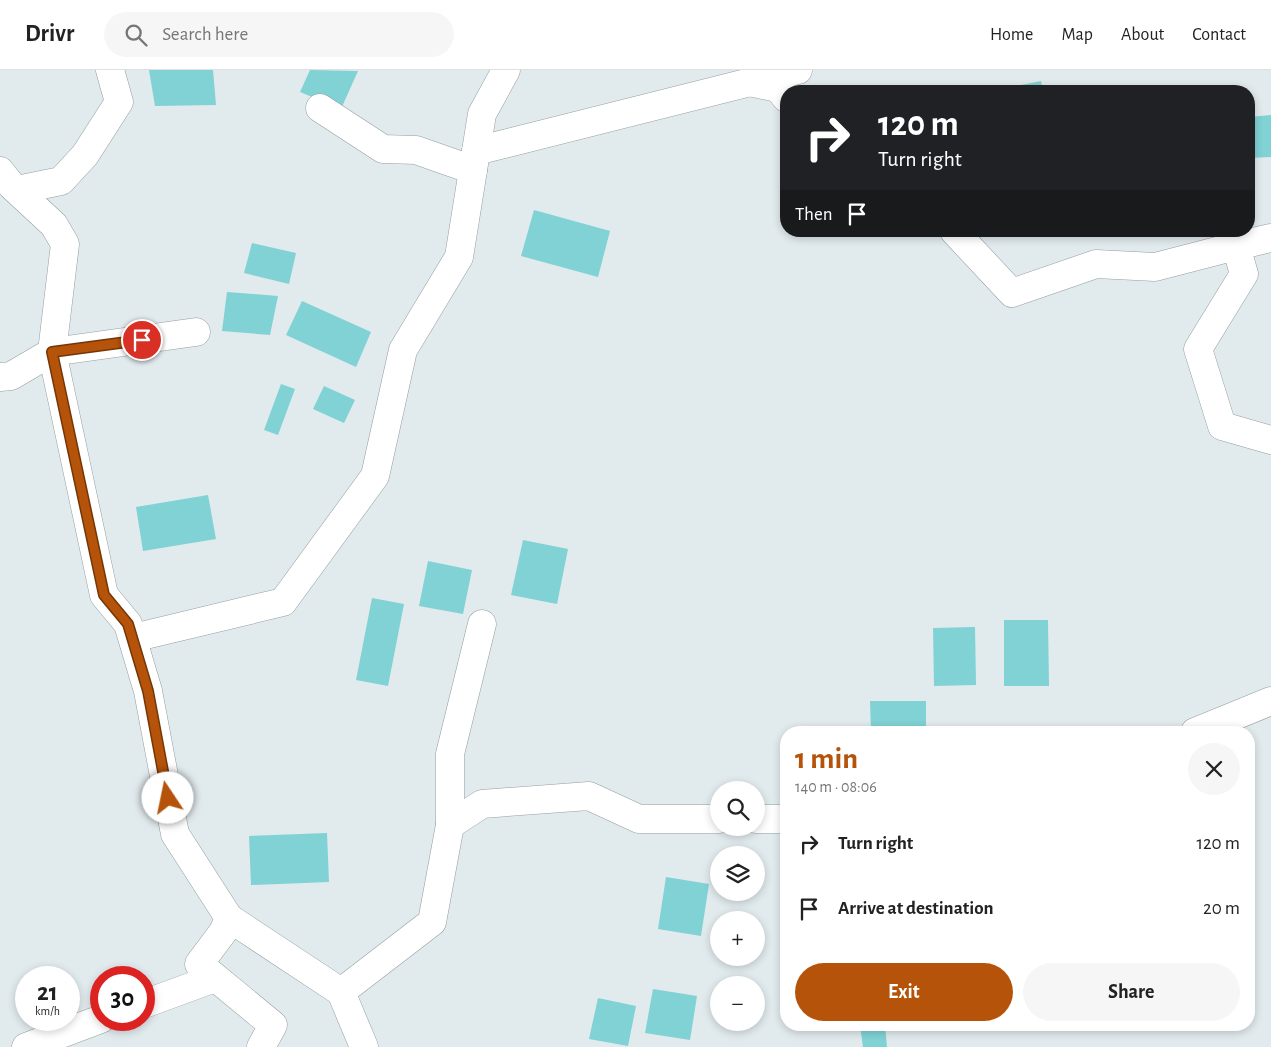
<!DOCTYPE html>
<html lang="en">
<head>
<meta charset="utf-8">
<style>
	body { margin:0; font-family:"Alegreya Sans",sans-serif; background:#f6f6f6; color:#222; height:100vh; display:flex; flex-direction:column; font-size:19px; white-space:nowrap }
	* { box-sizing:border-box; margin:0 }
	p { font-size:16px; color:#767676 }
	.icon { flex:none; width:28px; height:28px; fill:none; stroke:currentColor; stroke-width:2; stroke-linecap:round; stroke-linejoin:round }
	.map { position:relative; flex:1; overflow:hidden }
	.details { position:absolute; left:780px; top:656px; width:475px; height:305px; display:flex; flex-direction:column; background:#fff; border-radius:20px; box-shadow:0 2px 8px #0003 }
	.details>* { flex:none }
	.hud { position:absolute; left:780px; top:15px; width:475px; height:152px; border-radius:20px; box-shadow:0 2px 8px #0003; background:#202124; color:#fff; overflow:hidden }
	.buttons { position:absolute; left:710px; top:711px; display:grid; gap:10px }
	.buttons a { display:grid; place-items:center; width:55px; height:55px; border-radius:50%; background:#fff; box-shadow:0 2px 8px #0003; font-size:25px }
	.speed { position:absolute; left:15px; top:896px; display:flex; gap:10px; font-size:25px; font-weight:700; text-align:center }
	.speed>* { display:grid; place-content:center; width:65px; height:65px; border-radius:50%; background:#fff; box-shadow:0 2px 8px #0003; line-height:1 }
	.speed small { font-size:12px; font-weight:400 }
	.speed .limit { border:8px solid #d22; background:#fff; color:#111 }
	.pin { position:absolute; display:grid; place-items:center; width:42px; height:42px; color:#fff; margin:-21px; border:2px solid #fff; border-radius:50%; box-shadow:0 1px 5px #0007 }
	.me { position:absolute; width:55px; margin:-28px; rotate:349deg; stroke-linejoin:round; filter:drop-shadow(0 0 4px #0008) }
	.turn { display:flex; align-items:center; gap:18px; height:105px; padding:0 15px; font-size:22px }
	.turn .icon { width:65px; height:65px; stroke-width:2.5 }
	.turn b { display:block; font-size:35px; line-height:42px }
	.then { display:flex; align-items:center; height:48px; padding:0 15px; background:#0003; gap:10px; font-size:19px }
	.round { display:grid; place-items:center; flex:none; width:52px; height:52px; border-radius:26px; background:#f6f6f6 }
	.headline { display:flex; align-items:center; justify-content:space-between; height:85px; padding:0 15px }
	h1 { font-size:30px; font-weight:600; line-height:38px; color:#b45309 }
	.button { display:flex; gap:10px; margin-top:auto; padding:10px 15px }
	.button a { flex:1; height:58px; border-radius:30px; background:#b45309; color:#fff; font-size:20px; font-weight:600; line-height:58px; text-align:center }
	.button a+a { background:#f6f6f6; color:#222 }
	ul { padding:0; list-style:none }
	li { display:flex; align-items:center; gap:15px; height:65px; padding:0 15px }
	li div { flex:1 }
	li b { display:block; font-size:19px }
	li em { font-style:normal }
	header { display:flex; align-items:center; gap:30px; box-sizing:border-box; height:70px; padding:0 25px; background:#fff; border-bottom:1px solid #e0e0e0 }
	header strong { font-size:24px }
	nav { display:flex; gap:28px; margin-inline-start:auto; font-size:18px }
	.search { width:350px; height:45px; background:#f6f6f6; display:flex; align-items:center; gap:12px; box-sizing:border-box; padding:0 18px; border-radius:28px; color:#767676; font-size:19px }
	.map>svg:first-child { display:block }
	.building { fill:#80d2d5 }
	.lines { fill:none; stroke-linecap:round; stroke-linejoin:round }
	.minor-casing { stroke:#959ea1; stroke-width:29 }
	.minor { stroke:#fff; stroke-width:28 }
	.route-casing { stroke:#753606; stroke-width:12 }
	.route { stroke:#b45309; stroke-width:9 }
</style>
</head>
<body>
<header>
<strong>Drivr</strong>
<div class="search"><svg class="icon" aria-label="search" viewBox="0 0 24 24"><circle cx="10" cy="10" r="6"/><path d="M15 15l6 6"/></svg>Search here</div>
<nav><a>Home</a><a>Map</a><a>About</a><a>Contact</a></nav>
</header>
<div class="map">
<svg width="1271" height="977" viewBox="0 0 1271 977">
	<rect width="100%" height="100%" fill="#e1eaed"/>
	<!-- building -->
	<g class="building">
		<path d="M149,0h64l3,35 -61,1z"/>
		<path d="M310,0l48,1 -17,38 -41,-17z"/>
		<path d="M1041,11l2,10h-47v-1z"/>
		<path d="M1271,45v42l-22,1v-41z"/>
		<path d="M534,140l76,21 -12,46 -77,-21z"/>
		<path d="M252,173l44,10 -7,31 -45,-11z"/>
		<path d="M227,222l51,4 -8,39 -48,-4z"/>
		<path d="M302,231l69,31 -15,35 -70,-32z"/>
		<path d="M281,314l14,5 -17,46 -14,-5z"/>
		<path d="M324,316l31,14 -11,23 -31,-14z"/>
		<path d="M208,425l8,44 -73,12 -7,-44z"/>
		<path d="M523,470l45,9 -11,55 -46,-9z"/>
		<path d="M428,491l44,9 -9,44 -44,-8z"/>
		<path d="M372,528l32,6 -16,82 -32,-6z"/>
		<path d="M1004,550h44l1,66h-45z"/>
		<path d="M975,557l1,58 -42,1 -1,-58z"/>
		<path d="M870,631h56v31h-55z"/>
		<path d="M327,763l2,49 -78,3 -2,-49z"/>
		<path d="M666,807l43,7 -8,52 -43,-7z"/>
		<path d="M653,919l44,7 -7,44 -45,-7z"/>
		<path d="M598,928l38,8 -8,40 -39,-7z"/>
		<path d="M860,955h25l2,22h-24z"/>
	</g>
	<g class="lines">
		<defs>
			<g id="minor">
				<path d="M749,12l29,6 8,10"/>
				<path d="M320,38l63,41 33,1 57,20"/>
				<path d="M476,81l322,-81"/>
				<path d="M0,101l12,15 42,39 11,19 -13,108 52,243 24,29 20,67 27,143 54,84 -6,14 -24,32 74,61 -12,22"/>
				<path d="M17,120l44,-9 24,-26 34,-53 -9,-32"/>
				<path d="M954,161l58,62 84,-29 59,3 81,-21 8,28 -46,75 24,77 49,14"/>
				<path d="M1236,176l35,-8"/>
				<path d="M0,307l11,-1 41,-24 144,-20"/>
				<path d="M133,568l150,-36 92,-126 28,-126 56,-93 23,-143 24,-44"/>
				<path d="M1195,662l76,-31"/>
				<path d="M756,749h30"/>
				<path d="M450,755l32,-21 107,-8 50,23h80"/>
				<path d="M229,848l112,74 23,55"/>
				<path d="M341,922l91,-70 18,-97v-71l32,-130"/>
				<path d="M144,934l71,-26"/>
				<path d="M26,977l75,-28"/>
			</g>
		</defs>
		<!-- minor casing -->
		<use href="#minor" class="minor-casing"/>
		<!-- minor -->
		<use href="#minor" class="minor"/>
	</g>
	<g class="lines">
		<defs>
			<path id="route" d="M142,270l-90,12 52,243 24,29 20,67 20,107"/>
		</defs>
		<!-- route casing -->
		<use href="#route" class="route-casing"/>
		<!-- route -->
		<use href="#route" class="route"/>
	</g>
</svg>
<div class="buttons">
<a><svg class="icon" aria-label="search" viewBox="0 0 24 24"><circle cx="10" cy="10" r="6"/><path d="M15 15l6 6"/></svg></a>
<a><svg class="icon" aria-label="layers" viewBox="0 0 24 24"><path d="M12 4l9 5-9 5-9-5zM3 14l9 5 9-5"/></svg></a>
<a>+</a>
<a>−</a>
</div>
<div class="speed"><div>21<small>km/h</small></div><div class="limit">30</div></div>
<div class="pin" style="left:142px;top:270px;background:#d93025"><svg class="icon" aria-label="arrive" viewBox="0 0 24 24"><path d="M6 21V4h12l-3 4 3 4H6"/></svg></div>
<svg class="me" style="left:168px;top:728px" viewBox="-20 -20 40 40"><circle r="19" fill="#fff"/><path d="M0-13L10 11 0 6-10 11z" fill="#b45309"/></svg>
<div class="hud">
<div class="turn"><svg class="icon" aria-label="right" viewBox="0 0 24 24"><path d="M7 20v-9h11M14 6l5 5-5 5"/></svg><div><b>120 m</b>Turn right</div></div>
<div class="then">Then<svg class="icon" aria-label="arrive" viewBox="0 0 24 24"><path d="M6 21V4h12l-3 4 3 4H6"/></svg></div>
</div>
<section class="details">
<div class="headline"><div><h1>1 min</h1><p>140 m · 08:06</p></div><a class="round"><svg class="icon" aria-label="close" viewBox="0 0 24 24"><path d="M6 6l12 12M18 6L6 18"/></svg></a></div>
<ul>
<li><svg class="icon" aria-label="right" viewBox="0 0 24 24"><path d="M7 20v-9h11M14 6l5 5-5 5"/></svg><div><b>Turn right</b></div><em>120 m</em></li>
<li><svg class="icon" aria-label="arrive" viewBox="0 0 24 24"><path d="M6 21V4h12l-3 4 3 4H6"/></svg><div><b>Arrive at destination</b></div><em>20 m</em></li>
</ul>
<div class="button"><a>Exit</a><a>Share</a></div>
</section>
</div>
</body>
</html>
